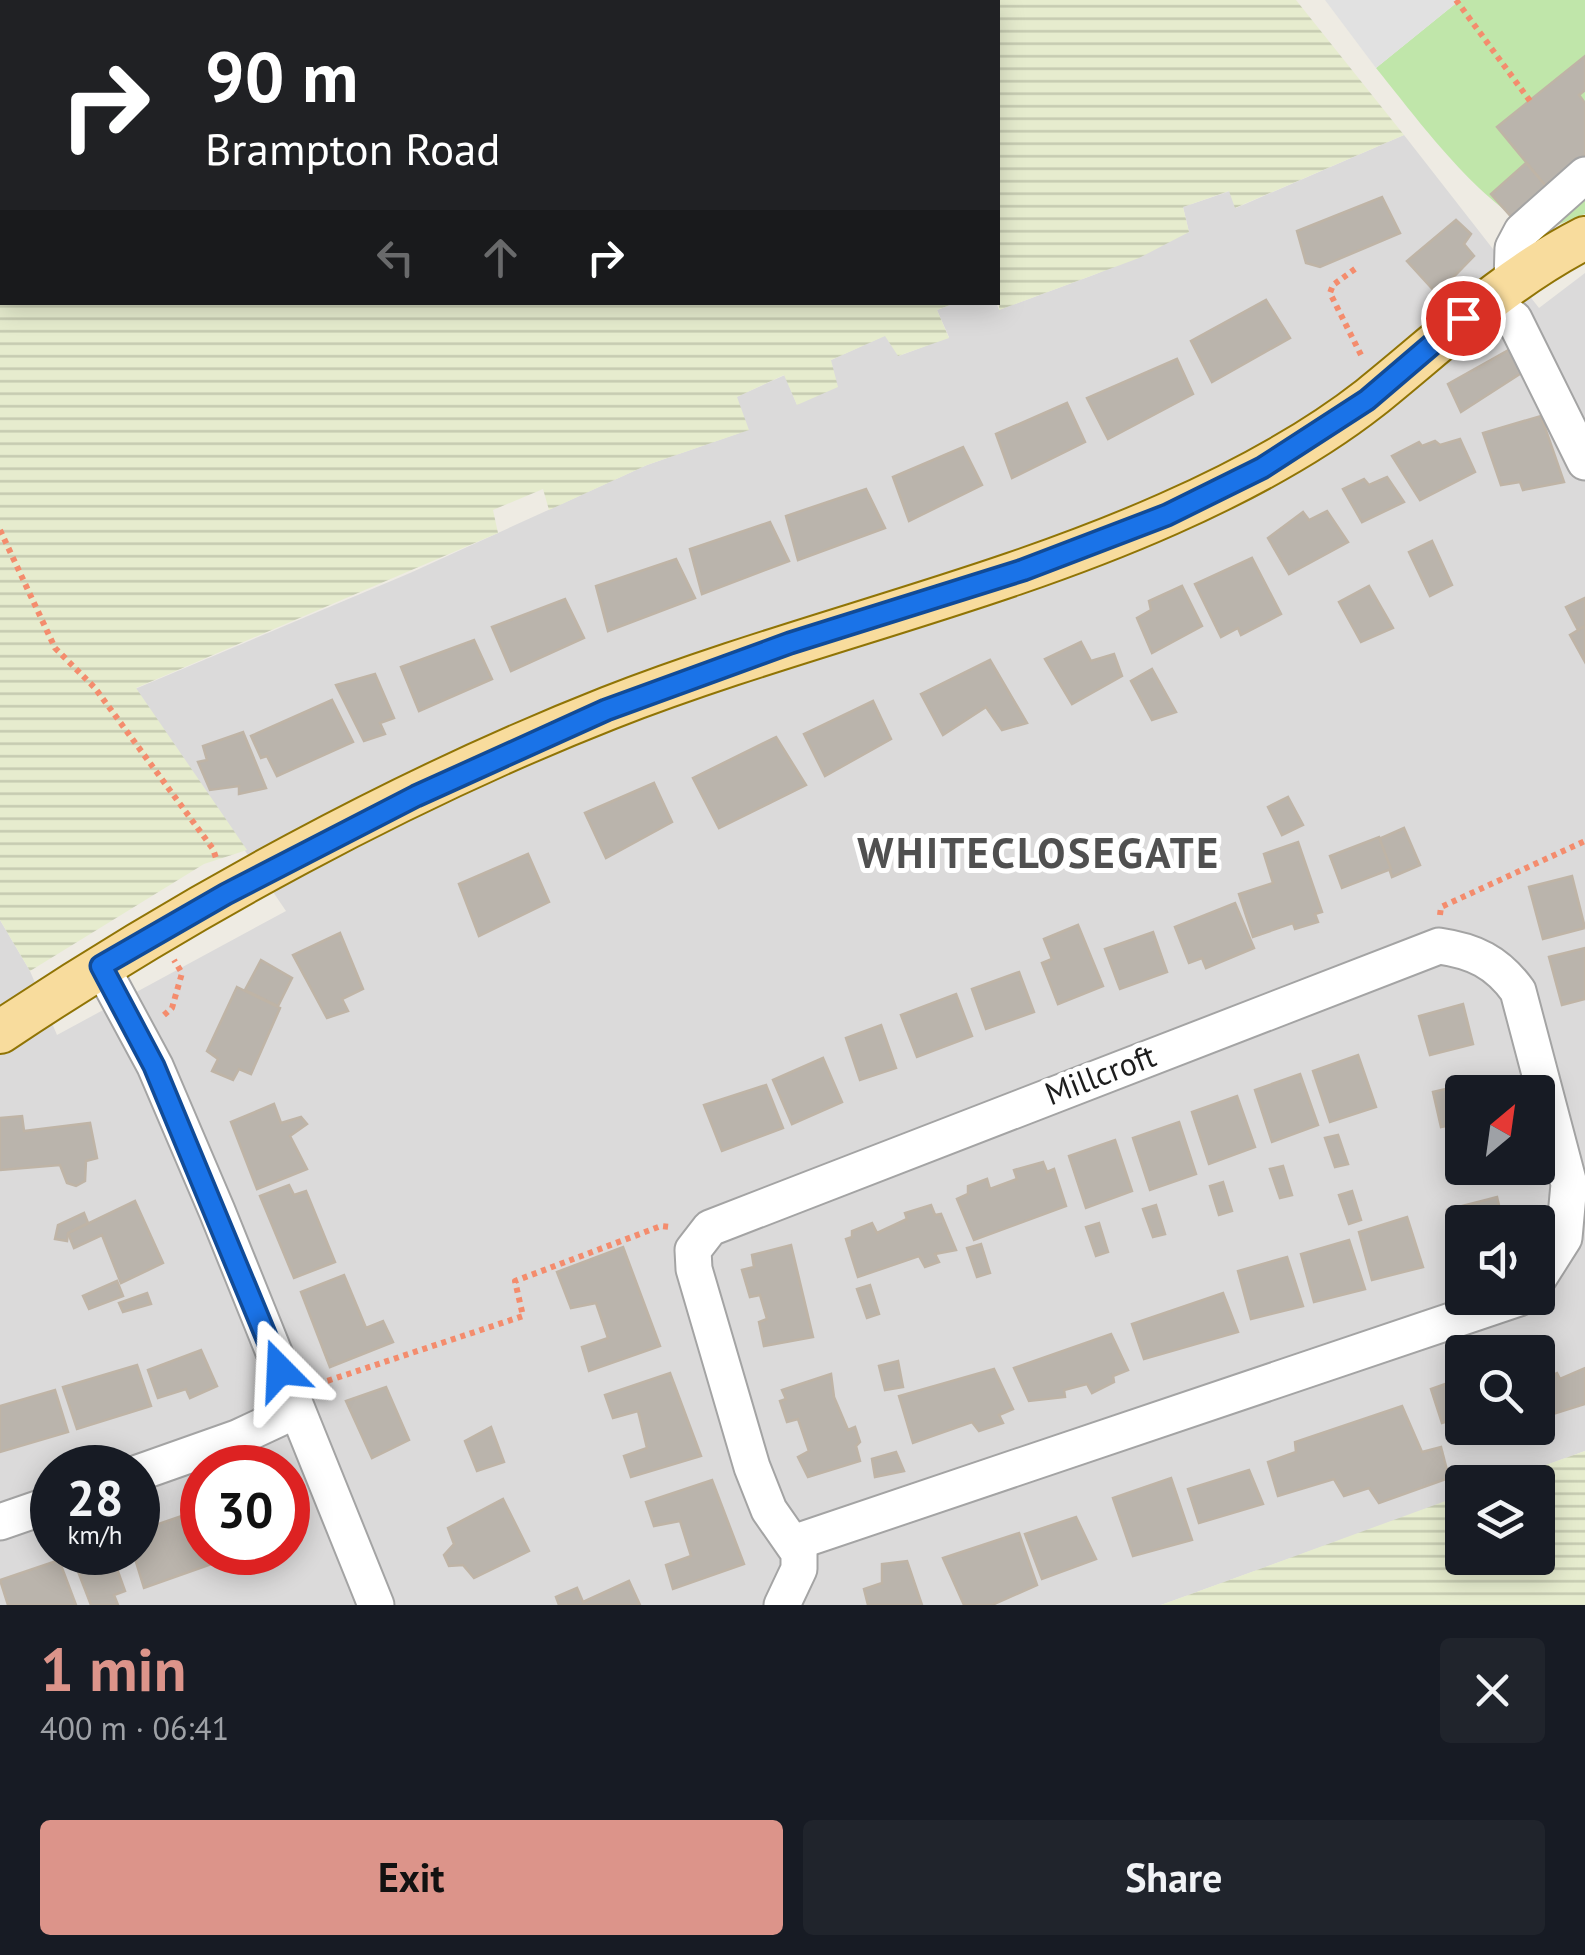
<!DOCTYPE html>
<html lang="en">
<head>
<meta charset="utf-8">
<style>
	body { margin:0; font-family:"PT Sans",sans-serif; background:#20242c; color:#f1f3f6; height:100vh; display:flex; flex-direction:column; font-size:38px; white-space:nowrap }
	* { box-sizing:border-box; margin:0 }
	p { font-size:32px; color:#9ea1a6 }
	.icon { flex:none; width:55px; height:55px; fill:none; stroke:currentColor; stroke-width:2; stroke-linecap:round; stroke-linejoin:round }
	.map { position:relative; height:1605px; overflow:hidden }
	.sheet { display:flex; flex-direction:column; background:#171b24; flex:1 }
	.sheet>* { flex:none }
	.banner { position:absolute; left:0px; top:0px; width:1000px; height:305px; box-shadow:0 5px 25px #0003; background:#202124; color:#fff; overflow:hidden }
	.needle { width:65px; rotate:29deg }
	.buttons { position:absolute; left:1445px; top:1075px; display:grid; gap:20px }
	.buttons a { display:grid; place-items:center; width:110px; height:110px; border-radius:10px; background:#171b24; box-shadow:0 5px 25px #0003; font-size:50px }
	.speed { position:absolute; left:30px; top:1445px; display:flex; gap:20px; font-size:50px; font-weight:700; text-align:center }
	.speed>* { display:grid; place-content:center; width:130px; height:130px; border-radius:50%; background:#171b24; box-shadow:0 5px 25px #0003; line-height:1 }
	.speed small { font-size:25px; font-weight:400 }
	.speed .limit { border:15px solid #d22; background:#fff; color:#111 }
	.pin { position:absolute; display:grid; place-items:center; width:85px; height:85px; color:#fff; margin:-42px; border:5px solid #fff; border-radius:50%; box-shadow:0 2px 10px #0007 }
	.me { position:absolute; width:110px; margin:-55px; rotate:339deg; stroke-linejoin:round; filter:drop-shadow(0 0 8px #0008) }
	.turn { display:flex; align-items:center; gap:35px; height:210px; padding:0 40px; font-size:45px }
	.turn .icon { width:130px; height:130px; stroke-width:2.5 }
	.turn b { display:block; font-size:70px; line-height:85px }
	.lanes { display:flex; align-items:center; height:95px; padding:0 40px; background:#0003; justify-content:center; gap:50px; direction:ltr }
	.lanes .off { opacity:.35 }
	.round { display:grid; place-items:center; flex:none; width:105px; height:105px; border-radius:10px; background:#20242c }
	.overview { display:flex; align-items:center; justify-content:space-between; height:170px; padding:0 40px }
	h1 { font-size:60px; font-weight:700; line-height:75px; color:#dc948a }
	.primary-button { display:flex; gap:20px; margin-top:auto; padding:20px 40px }
	.primary-button a { flex:1; height:115px; border-radius:10px; background:#dc948a; color:#111; font-size:40px; font-weight:700; line-height:115px; text-align:center }
	.primary-button a+a { background:#20242c; color:#f1f3f6 }
	.map>svg:first-child { display:block }
	.residential { fill:#dbdada; fill-rule:evenodd }
	.farmland { fill:url(#farmland-rules) }
	.grass { fill:#c0e6aa }
	.parking { fill:#e1e1e1 }
	.building { fill:#bab4ac; stroke:#bfb4a6; stroke-width:2.5 }
	.lines { fill:none; stroke-linecap:round; stroke-linejoin:round }
	.minor-casing { stroke:#a4a4a4; stroke-width:39 }
	.major-casing { stroke:#907405; stroke-width:46 }
	.path { stroke:#f48c6d; stroke-width:6; stroke-dasharray:5 5; stroke-linecap:butt }
	.minor { stroke:#fff; stroke-width:35 }
	.major { stroke:#f8dc9d; stroke-width:42 }
	.route-casing { stroke:#114b97; stroke-width:25 }
	.route { stroke:#1a73e8; stroke-width:18 }
	.labels { text-anchor:middle; dominant-baseline:central; stroke-width:10; stroke-linejoin:round; paint-order:stroke }
	.street-label { font-size:32px; fill:#1d1d1d; stroke:#fff }
	.district-label { font-size:42px; font-weight:bold; letter-spacing:2.5px; fill:#505050; stroke:#fff }
</style>
</head>
<body>
<div class="map">
<svg width="1585" height="1605" viewBox="0 0 1585 1605">
	<defs>
		<pattern id="farmland-rules" width="6" height="5" patternUnits="userSpaceOnUse" patternTransform="scale(2.5)"><rect width="6" height="5" fill="#e6ecce"/><path d="M0 2.5h6" fill="none" stroke="#c5cab0"/></pattern>
	</defs>
	<rect width="100%" height="100%" fill="#eeebe3"/>
	<!-- residential -->
	<path class="residential" d="M1404,135l135,173 46,-35v1178l-86,31h-37v14l-301,109h-1161v-685l30,51 27,64 229,-124 -151,-222 275,-116 237,-108 101,-35 -12,-33 49,-22 12,30 34,-45 55,-25 13,21 50,-19 -12,-27 18,-7 41,-1 3,8 97,-36 93,-42 -6,-25 47,-16 6,17zM1462,1092h76v76h-76zM1462,1222h76v76h-76zM1462,1352h76v76h-76zM52,1468h86v84h-86zM202,1468h86v84h-86z"/>
	<!-- farmland -->
	<g class="farmland">
		<path d="M0,0h1296l108,135 -169,73 -6,-17 -46,16 6,25 -50,26 -140,52 -1,-308h-996v300l953,1 -18,7 12,28 -51,18 -13,-20 -54,24 7,27 -41,18 -13,-30 -47,22 12,33 -102,35 -98,45 -6,-21 -50,21 5,23 -362,155 111,162 -43,14 -174,107 -30,-51z"/>
		<path d="M1585,1451v154h-424l301,-110v63h76v-76h-40z"/>
	</g>
	<!-- grass -->
	<path class="grass" d="M1460,0h125v214l-43,17c-59,-21 -126,-114 -166,-163z"/>
	<!-- parking -->
	<path class="parking" d="M1325,0h135l-84,68z"/>
	<!-- building -->
	<g class="building">
		<path d="M1585,56v34l-6,5 6,8v52l-35,36 -53,-64z"/>
		<path d="M1526,163l24,28 -35,30 -24,-27z"/>
		<path d="M1382,197l18,36 -80,34 -14,-4 -9,-32z"/>
		<path d="M1456,220l15,14 -7,10 10,12 -37,38 -30,-33z"/>
		<path d="M1266,300l24,38 -78,44 -21,-41z"/>
		<path d="M1514,347l12,23 -65,42 -13,-28z"/>
		<path d="M1177,359l16,35 -85,45 -21,-41z"/>
		<path d="M1067,403l18,39 -73,36 -16,-44z"/>
		<path d="M1541,416l23,66 -41,8 -3,-8 -19,3 -18,-52z"/>
		<path d="M1460,439l15,33 -55,28 -28,-44 27,-14 3,4 13,-5 5,4z"/>
		<path d="M963,447l19,38 -73,36 -16,-44z"/>
		<path d="M1387,477l17,25 -42,20 -19,-33 21,-10 5,6z"/>
		<path d="M866,489l19,39 -87,32 -12,-44z"/>
		<path d="M1327,511l21,31 -59,32 -21,-36 35,-26 6,8z"/>
		<path d="M770,522l19,39 -87,33 -12,-45z"/>
		<path d="M1432,541l20,44 -22,11 -21,-44z"/>
		<path d="M1252,558l29,56 -40,21 -3,-7 -17,9 -26,-53z"/>
		<path d="M676,559l19,39 -87,33 -12,-45z"/>
		<path d="M1182,586l20,40 -50,27 -15,-35 14,-8 -2,-9z"/>
		<path d="M1369,586l24,42 -32,14 -22,-40z"/>
		<path d="M1585,598v28l-7,4 -12,-23z"/>
		<path d="M565,599l19,39 -73,33 -19,-44z"/>
		<path d="M1585,626v36l-15,-27z"/>
		<path d="M474,640l18,39 -73,32 -18,-44z"/>
		<path d="M1081,642l10,19 23,-7 8,22 -50,28 -27,-45z"/>
		<path d="M990,660l37,63 -25,7 -16,-23 -43,28 -22,-41z"/>
		<path d="M1152,669l24,43 -24,8 -21,-39z"/>
		<path d="M375,674l19,44 -14,5 5,11 -21,7 -28,-56z"/>
		<path d="M332,700l21,42 -76,34 -10,-20 -6,2 -10,-22z"/>
		<path d="M873,701l18,38 -66,37 -21,-42z"/>
		<path d="M243,732l23,56 -27,6v-8l-29,4 -12,-28 9,-2 -4,-14z"/>
		<path d="M776,737l30,48 -87,43 -26,-50z"/>
		<path d="M654,783l18,39 -66,36 -21,-45z"/>
		<path d="M1288,797l15,28 -21,10 -14,-28z"/>
		<path d="M1404,828l16,37 -28,12 -13,-38z"/>
		<path d="M1379,837l12,32 -49,19 -12,-32z"/>
		<path d="M1298,842l24,70 -7,2 3,8 -23,7 -2,-6 -40,14 -14,-43 34,-11 -9,-29z"/>
		<path d="M528,854l21,48 -70,34 -20,-52z"/>
		<path d="M1572,876l13,52 -42,11 -14,-52z"/>
		<path d="M1235,903l19,45 -48,20 -4,-10 -13,5 -14,-36z"/>
		<path d="M1078,925l25,61 -45,18 -16,-41 10,-4 -8,-20z"/>
		<path d="M1153,932l14,40 -47,17 -15,-40z"/>
		<path d="M340,933l23,56 -21,10 6,12 -21,7 -34,-63z"/>
		<path d="M1585,948v51l-23,6 -13,-48z"/>
		<path d="M261,960l31,18 -14,28 -33,-16z"/>
		<path d="M1019,972l15,40 -48,17 -14,-40z"/>
		<path d="M237,987l43,21 -29,66 -12,-5 -6,11 -21,-9 6,-12 -11,-8z"/>
		<path d="M956,994l16,42 -55,21 -16,-42z"/>
		<path d="M1463,1004l10,40 -43,11 -11,-39z"/>
		<path d="M881,1025l15,43 -36,12 -14,-42z"/>
		<path d="M1358,1055l18,52 -46,15 -17,-51z"/>
		<path d="M823,1058l19,44 -50,22 -19,-44z"/>
		<path d="M1300,1074l18,51 -46,17 -17,-52z"/>
		<path d="M1472,1083l2,9h-12v31l-21,4 -8,-35z"/>
		<path d="M766,1085l17,43 -61,23 -18,-46z"/>
		<path d="M1237,1096l18,51 -46,17 -17,-52z"/>
		<path d="M274,1104l7,19 20,-6 6,7 -17,12 17,33 -50,20 -26,-67z"/>
		<path d="M22,1116l2,15 66,-8 7,35 -11,3 -1,20 -9,5 -9,-3 -7,-18 -60,5v-52z"/>
		<path d="M1179,1122l17,52 -46,16 -17,-52z"/>
		<path d="M1338,1135l10,29 -13,3 -10,-29z"/>
		<path d="M1462,1139v29l35,2 -37,12 -11,-39z"/>
		<path d="M1115,1140l17,51 -46,17 -17,-52z"/>
		<path d="M1043,1162l4,10 7,-3 12,37 -92,34 -17,-41 11,-5v-8l19,-7 3,10 27,-10 -3,-9z"/>
		<path d="M1283,1166l9,29 -12,3 -10,-29z"/>
		<path d="M1223,1182l9,29 -13,4 -9,-29z"/>
		<path d="M289,1185l5,10 12,-4 29,71 -41,16 -34,-82z"/>
		<path d="M1352,1191l9,29 -12,4 -10,-29z"/>
		<path d="M1497,1197l6,25h-41l-2,39 -13,-51z"/>
		<path d="M135,1201l28,62 -42,20 -19,-48 -28,13 -6,-15z"/>
		<path d="M931,1205l4,10 6,-1 15,36 -21,4 4,8 -14,5 -6,-11 -61,21 -12,-38 6,-2v-6l20,-8 5,10 30,-14 -2,-6z"/>
		<path d="M1156,1205l9,29 -12,3 -10,-28z"/>
		<path d="M84,1213l4,10 -20,10 -1,8 -12,-2 3,-14z"/>
		<path d="M1407,1217l16,50 -51,13 -13,-48z"/>
		<path d="M1099,1223l9,29 -12,4 -10,-29z"/>
		<path d="M1349,1240l16,49 -51,13 -13,-48z"/>
		<path d="M981,1244l9,29 -13,4 -10,-29z"/>
		<path d="M791,1245l22,92 -49,9 -5,-24 8,-3 -7,-24 -10,2 -8,-27 12,-3 -2,-12z"/>
		<path d="M623,1247l37,99 -71,25 -7,-24 26,-9 -12,-35 -25,5 -14,-36z"/>
		<path d="M1287,1257l16,49 -52,13 -13,-48z"/>
		<path d="M344,1275l22,53 17,-7 10,21 -63,25 -29,-75z"/>
		<path d="M117,1281l6,15 -34,13 -6,-13z"/>
		<path d="M870,1285l9,29 -12,4 -10,-29z"/>
		<path d="M147,1293l4,11 -28,8 -4,-9z"/>
		<path d="M1223,1293l15,39 -94,27 -12,-35z"/>
		<path d="M1111,1334l17,36 -15,6 1,6 -22,11 -5,-9 -23,6 1,7 -36,4 -15,-33z"/>
		<path d="M201,1350l16,36 -27,12 -4,-9 -28,9 -10,-28z"/>
		<path d="M898,1361l5,26 -18,3 -6,-24z"/>
		<path d="M137,1365l14,41 -74,23 -14,-42z"/>
		<path d="M1585,1368v36l-45,14 -2,-37 19,-8 3,6z"/>
		<path d="M994,1369l19,40 -14,6 4,8 -24,8 -7,-9 -59,21 -14,-47z"/>
		<path d="M670,1373l31,83 -70,21 -7,-21 23,-8 -9,-37 -25,7 -8,-23z"/>
		<path d="M831,1374l3,23 14,33 7,-3 5,15 -4,4 4,15 -52,16 -10,-20 11,-6 -11,-32 -11,3 -7,-21 6,-2 -4,-9z"/>
		<path d="M1462,1378v39l-20,6 -11,-34z"/>
		<path d="M386,1387l23,53 -37,18 -26,-57z"/>
		<path d="M55,1390l13,42 -68,20v-46z"/>
		<path d="M1402,1406l20,46 19,-5 8,31 -70,25 -10,-15 -25,8 -10,-17 -56,17 -10,-34 28,-10 -1,-10z"/>
		<path d="M491,1427l13,35 -27,9 -12,-30z"/>
		<path d="M896,1452l8,19 -29,6 -3,-18z"/>
		<path d="M1249,1470l14,34 -64,19 -11,-34z"/>
		<path d="M1171,1478l21,62 -59,16 -20,-58z"/>
		<path d="M712,1480l32,84 -71,25 -7,-24 25,-9 -11,-35 -26,5 -8,-24z"/>
		<path d="M503,1499l26,52 -55,27 -11,-13 -14,1 -5,-11 10,-11 -6,-16z"/>
		<path d="M202,1509v43h14l4,9 -76,27 -11,-36h5v-21z"/>
		<path d="M1076,1517l20,42 -54,20 -17,-45z"/>
		<path d="M1019,1533l18,52 -45,20h-28l-21,-47z"/>
		<path d="M81,1552h30l14,39 -11,4 4,10h-27l-19,-49z"/>
		<path d="M59,1560l17,45h-68l-8,-25z"/>
		<path d="M907,1561l15,44h-54l-4,-16 18,-6v-19z"/>
		<path d="M629,1581l11,24h-81l-3,-8 21,-9 6,14z"/>
	</g>
	<g class="lines">
		<defs>
			<g id="minor">
				<path d="M1512,282l1,-34 9,-17 63,-56"/>
				<path d="M1487,299l27,20 71,143"/>
				<path d="M101,966l54,100 62,145 159,394"/>
				<path d="M138,1473l99,-35 58,-27"/>
				<path d="M0,1522l52,-18"/>
				<path d="M796,1542l723,-244"/>
				<path d="M782,1605l17,-36v-16l-30,-43 -17,-43 -58,-198 -1,-19 17,-22 729,-282c35,5 58,16 79,45l51,193 -5,54 -26,41"/>
			</g>
			<path id="major" d="M0,1032c186,-124 401,-242 609,-324 184,-72 379,-114 559,-194 70,-31 142,-69 202,-116 71,-57 133,-118 215,-160"/>
		</defs>
		<!-- minor casing -->
		<use href="#minor" class="minor-casing"/>
		<!-- major casing -->
		<use href="#major" class="major-casing"/>
		<!-- path -->
		<g class="path">
			<path d="M1456,0l74,101"/>
			<path d="M1355,269l-22,16 -3,8 33,66"/>
			<path d="M0,530l55,118 40,40 118,161 4,12"/>
			<path d="M1440,915l1,-8 144,-66"/>
			<path d="M164,1015l8,-7 10,-35 -8,-13"/>
			<path d="M318,1384l205,-68 -8,-35 146,-55 9,1"/>
		</g>
		<!-- minor -->
		<use href="#minor" class="minor"/>
		<!-- major -->
		<use href="#major" class="major"/>
	</g>
	<g class="lines">
		<defs>
			<path id="route" d="M280,1370l-126,-304 -53,-100 125,-72 190,-98 190,-86 184,-67 233,-73 144,-55 95,-47 105,-68 96,-82"/>
		</defs>
		<!-- route casing -->
		<use href="#route" class="route-casing"/>
		<!-- route -->
		<use href="#route" class="route"/>
	</g>
	<g class="labels">
		<!-- street labels -->
		<g class="street-label">
			<text transform="translate(1100 1074) rotate(-21)">Millcroft</text>
		</g>
		<!-- district labels -->
		<g class="district-label">
			<text x="1039" y="852">WHITECLOSEGATE</text>
		</g>
	</g>
</svg>
<div class="buttons">
<a><svg class="needle" viewBox="-14 -14 28 28"><path d="M0-13l5 13h-10z" fill="#e53935"/><path d="M0 13l5-13h-10z" fill="#9ea1a6"/></svg></a>
<a><svg class="icon" aria-label="sound" viewBox="0 0 24 24"><path d="M4 9h4l5-4v14l-5-4H4zM17 9q2 3 0 6"/></svg></a>
<a><svg class="icon" aria-label="search" viewBox="0 0 24 24"><circle cx="10" cy="10" r="6"/><path d="M15 15l6 6"/></svg></a>
<a><svg class="icon" aria-label="layers" viewBox="0 0 24 24"><path d="M12 4l9 5-9 5-9-5zM3 14l9 5 9-5"/></svg></a>
</div>
<div class="speed"><div>28<small>km/h</small></div><div class="limit">30</div></div>
<div class="pin" style="left:1463px;top:318px;background:#d93025"><svg class="icon" aria-label="arrive" viewBox="0 0 24 24"><path d="M6 21V4h12l-3 4 3 4H6"/></svg></div>
<svg class="me" style="left:280px;top:1370px" viewBox="-20 -20 40 40"><path d="M0-17L14 15 0 8-14 15z" fill="#1a73e8" stroke="#fff" stroke-width="4"/></svg>
<div class="banner">
<div class="turn"><svg class="icon" aria-label="right" viewBox="0 0 24 24"><path d="M7 20v-9h11M14 6l5 5-5 5"/></svg><div><b>90 m</b>Brampton Road</div></div>
<div class="lanes"><svg class="icon off" aria-label="left" viewBox="0 0 24 24"><path d="M17 20v-9H6M10 6l-5 5 5 5"/></svg><svg class="icon off" aria-label="ahead" viewBox="0 0 24 24"><path d="M12 20V5M6 11l6-6 6 6"/></svg><svg class="icon" aria-label="right" viewBox="0 0 24 24"><path d="M7 20v-9h11M14 6l5 5-5 5"/></svg></div>
</div>
</div>
<section class="sheet">
<div class="overview"><div><h1>1 min</h1><p>400 m · 06:41</p></div><a class="round"><svg class="icon" aria-label="close" viewBox="0 0 24 24"><path d="M6 6l12 12M18 6L6 18"/></svg></a></div>
<div class="primary-button"><a>Exit</a><a>Share</a></div>
</section>
</body>
</html>
